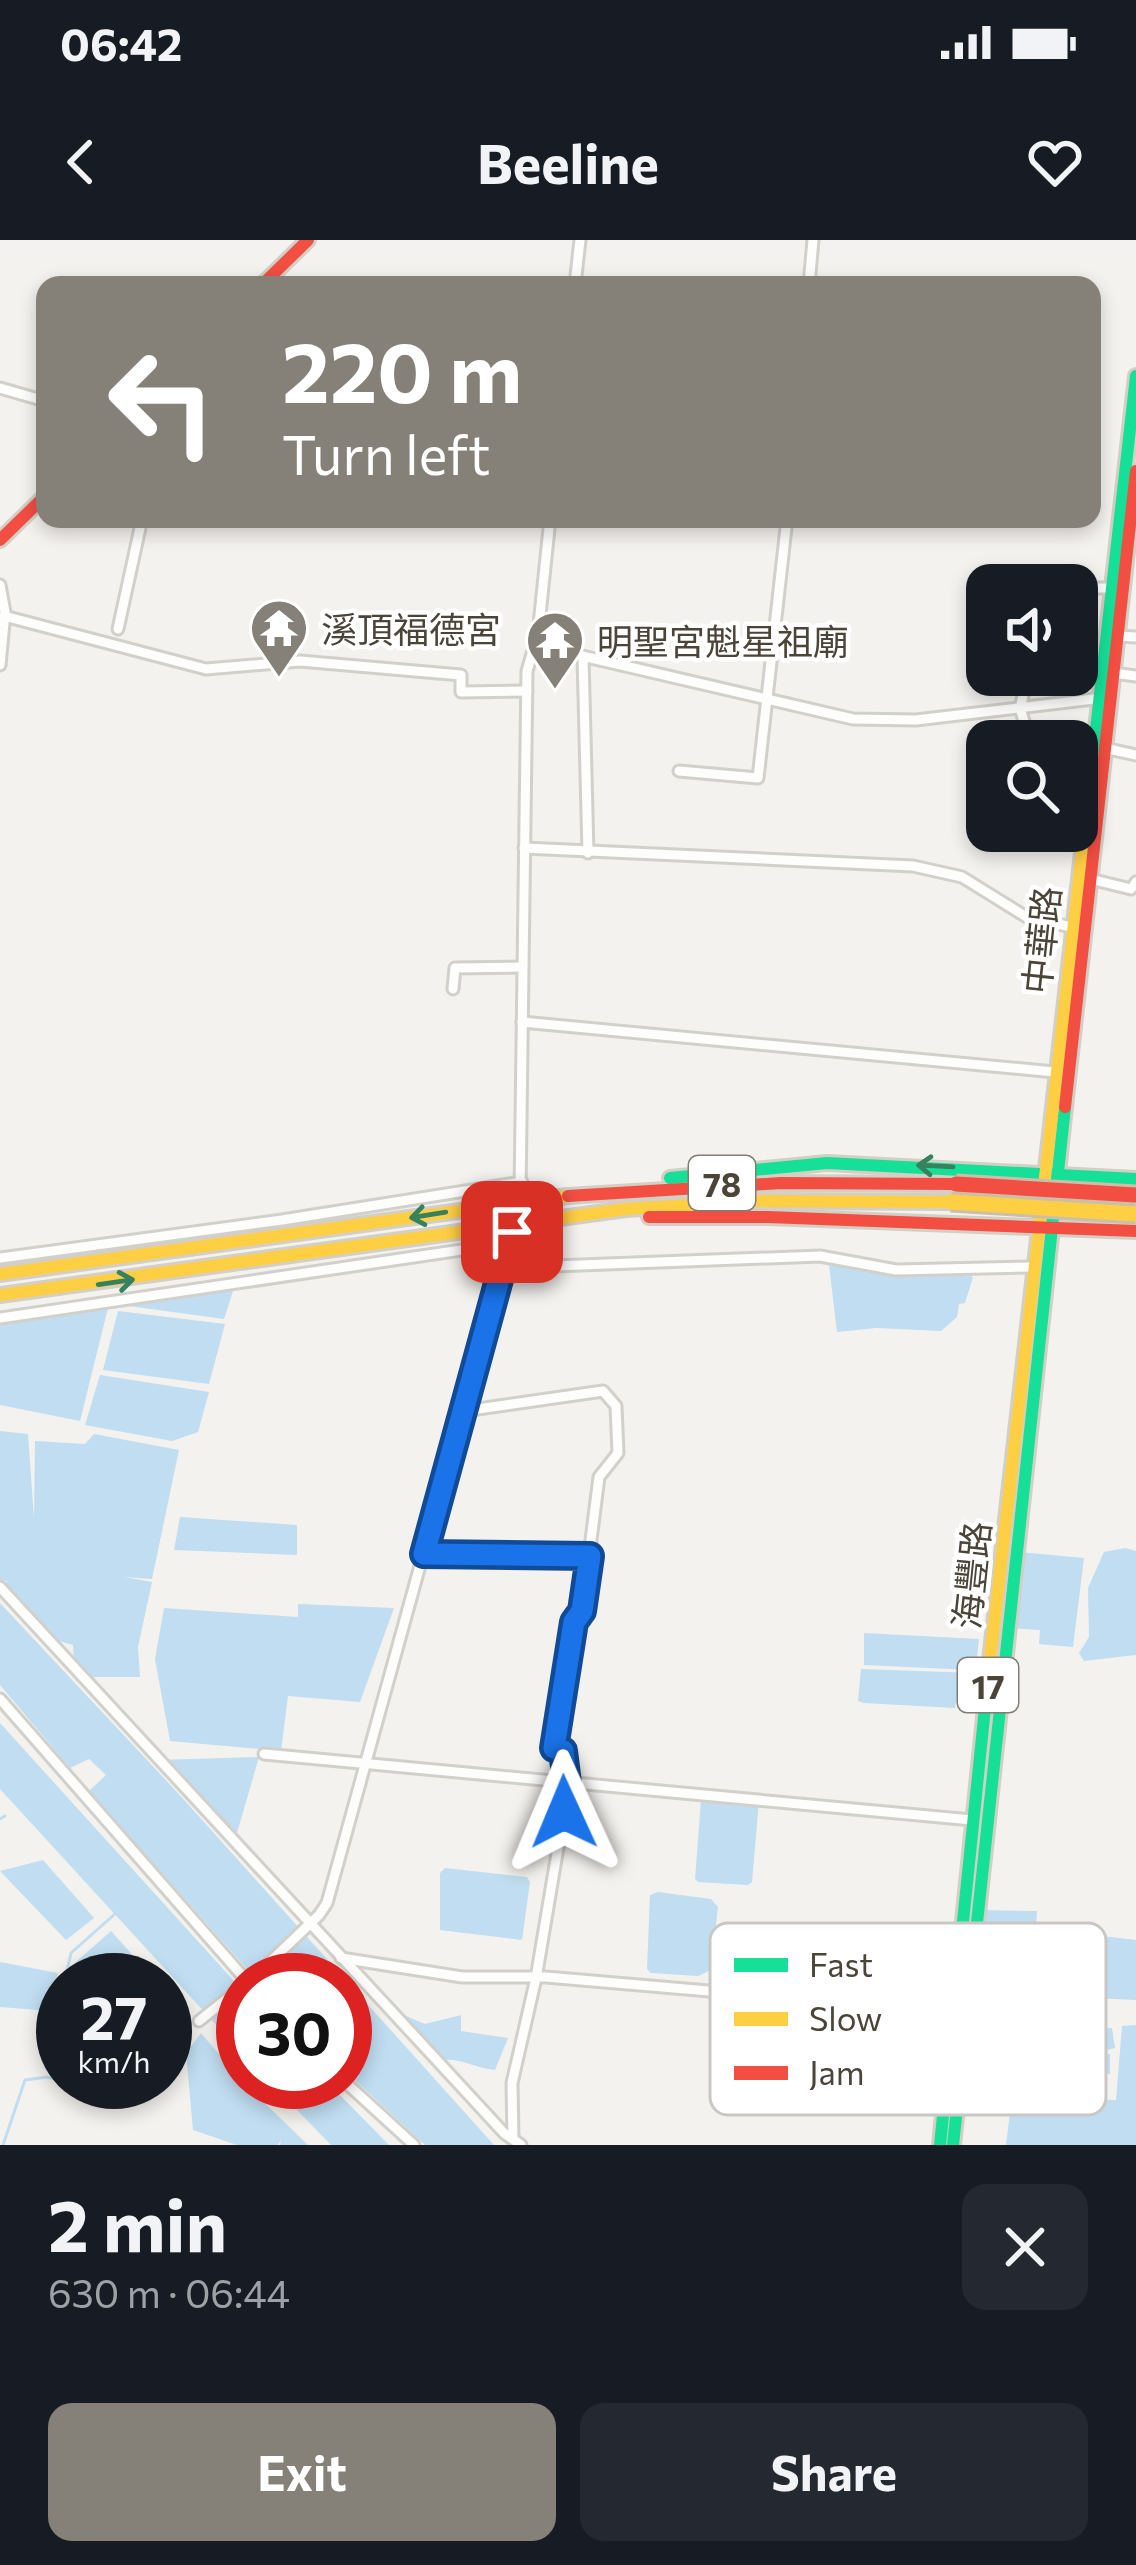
<!DOCTYPE html>
<html lang="en">
<head>
<meta charset="utf-8">
<style>
	body { margin:0; font-family:Commissioner,"Noto Sans TC",sans-serif; background:#242831; color:#f1f3f6; height:100vh; display:flex; flex-direction:column; font-size:45px; white-space:nowrap }
	* { box-sizing:border-box; margin:0 }
	p { font-size:39px; color:#9ea1a6 }
	.icon { flex:none; width:66px; height:66px; fill:none; stroke:currentColor; stroke-width:2; stroke-linecap:round; stroke-linejoin:round }
	.map { position:relative; height:1905px; overflow:hidden }
	.drawer { display:flex; flex-direction:column; background:#171b24; flex:1 }
	.drawer>* { flex:none }
	.hud { position:absolute; left:36px; top:36px; width:1065px; height:252px; border-radius:24px; box-shadow:0 6px 18px #0003; background:#868178; color:#fff; overflow:hidden }
	.fabs { position:absolute; left:966px; top:324px; display:grid; gap:24px }
	.fabs a { display:grid; place-items:center; width:132px; height:132px; border-radius:24px; background:#171b24; box-shadow:0 6px 18px #0003; font-size:60px }
	.speed { position:absolute; left:36px; top:1713px; display:flex; gap:24px; font-size:60px; font-weight:700; text-align:center }
	.speed>* { display:grid; place-content:center; width:156px; height:156px; border-radius:50%; background:#171b24; box-shadow:0 6px 18px #0003; line-height:1 }
	.speed small { font-size:30px; font-weight:400 }
	.speed .limit { border:18px solid #d22; background:#fff; color:#111 }
	.pin { position:absolute; display:grid; place-items:center; width:102px; height:102px; color:#fff; margin:-51px; border-radius:24px; box-shadow:0 6px 18px #0006 }
	.me { position:absolute; width:132px; margin:-66px; rotate:359deg; stroke-linejoin:round; filter:drop-shadow(0 0 9px #0008) }
	.turn { display:flex; align-items:center; gap:42px; height:252px; padding:0 48px; font-size:54px }
	.turn .icon { width:156px; height:156px; stroke-width:2.5 }
	.turn b { display:block; font-size:84px; line-height:102px }
	.round { display:grid; place-items:center; flex:none; width:126px; height:126px; border-radius:24px; background:#242831 }
	.head { display:flex; align-items:center; justify-content:space-between; height:204px; padding:0 48px }
	h1 { font-size:72px; font-weight:700; line-height:90px }
	.button { display:flex; gap:24px; margin-top:auto; padding:24px 48px }
	.button a { flex:1; height:138px; border-radius:24px; background:#868178; color:#fff; font-size:48px; font-weight:700; line-height:138px; text-align:center }
	.button a+a { background:#242831; color:#f1f3f6 }
	.status { display:flex; justify-content:space-between; align-items:center; height:84px; padding:0 60px; background:#171b24; direction:ltr }
	.status svg { height:33px; fill:currentColor }
	header { display:flex; justify-content:space-between; align-items:center; height:156px; padding:0 48px; background:#171b24; font-size:54px; font-weight:700 }
	.map>svg:first-child { display:block }
	.water { fill:#c0ddf1 }
	.lines { fill:none; stroke-linecap:round; stroke-linejoin:round }
	.stream { stroke:#c0ddf1; stroke-width:3 }
	.street-casing { stroke:#d2d0cb; stroke-width:15 }
	.fast-casing { stroke:#d3cfc5; stroke-width:18 }
	.slow-casing { stroke:#d3cfc5; stroke-width:18 }
	.jam-casing { stroke:#d3cfc5; stroke-width:18 }
	.street { stroke:#fdfdfc; stroke-width:9 }
	.fast { stroke:#16e098; stroke-width:12 }
	.slow { stroke:#ffcf43; stroke-width:12 }
	.jam { stroke:#f24e42; stroke-width:12 }
	.slow-bridge-casing { stroke:#ccbfa9; stroke-width:21; stroke-linecap:butt }
	.jam-bridge-casing { stroke:#ccbfa9; stroke-width:21; stroke-linecap:butt }
	.slow-bridge { stroke:#ffcf43; stroke-width:15 }
	.jam-bridge { stroke:#f24e42; stroke-width:15 }
	.oneway { stroke:#36825f }
	.route-casing { stroke:#114b97; stroke-width:30 }
	.route { stroke:#1a73e8; stroke-width:21 }
	.labels { text-anchor:middle; dominant-baseline:central; stroke-width:9; stroke-linejoin:round; paint-order:stroke }
	.shield { fill:#fff; stroke:#817c74; stroke-width:3 }
	.shield-label { font-size:33px; font-weight:bold; fill:#4b4439 }
	.poi-label { font-size:36px; fill:#4b4439; stroke:#fff; text-anchor:start }
	.street-label { font-size:36px; fill:#4b4439; stroke:#fff }
	.key { fill:#fff; stroke:#c9c7c4; stroke-width:3 }
	.key-label { font-size:33px; fill:#4b4439 }
</style>
</head>
<body>
<div class="status"><b>06:42</b><svg viewBox="0 0 49 12"><path d="M0 12V9h3v3zM5 12V6h3v6zM10 12V3h3v9zM15 12V0h3v12zM26 1h20v11H26zM47 4h2v5h-2z"/></svg></div>
<header><svg class="icon" aria-label="back" viewBox="0 0 24 24"><path d="M15 5l-7 7 7 7"/></svg>Beeline<svg class="icon" aria-label="heart" viewBox="0 0 24 24"><path d="M12 20l-8-8c-3-5 5-10 8-4 3-6 11-1 8 4z"/></svg></header>
<div class="map">
<svg width="1136" height="1905" viewBox="0 0 1136 1905">
	<rect width="100%" height="100%" fill="#f4f2ee"/>
	<!-- water -->
	<g class="water">
		<path d="M829,1025l47,8 83,-2 14,6 -8,26 -6,1 -2,13 -16,14 -65,-3 -39,4z"/>
		<path d="M234,1048l-10,31 -110,-15z"/>
		<path d="M109,1064l-29,117 -80,-16v-85z"/>
		<path d="M118,1071l107,13 -16,60 -106,-14z"/>
		<path d="M100,1135l109,17 -11,40 -26,9 -87,-16z"/>
		<path d="M0,1191l28,3 6,85 1,-78 50,3 9,-10 85,16 -27,129 -28,-2 28,5 -14,65 2,30h-57l-9,-10 -1,-22 -14,-4 -59,-55v-3l8,-1 -8,-2z"/>
		<path d="M180,1277l117,8v30l-123,-5z"/>
		<path d="M1125,1308l11,3v104l-52,6 -5,-8 10,-16 -1,-49 16,-36z"/>
		<path d="M1019,1312l65,6 -11,89 -34,-3 1,-14 -33,-2z"/>
		<path d="M0,1363l177,189 317,353h-69l-80,-74v-91h-88l-168,-189 17,-16 -17,-16 -19,9 -70,-83z"/>
		<path d="M298,1364l96,4 -34,94 -72,-6 -7,55 -111,-10 -15,-82 9,-51 134,9z"/>
		<path d="M864,1393l115,6 -3,28 -4,3 -108,-5z"/>
		<path d="M861,1429l114,4 -3,26 -16,3 -1,6 -91,-5 -6,-2z"/>
		<path d="M0,1483l243,268v63l-243,-265z"/>
		<path d="M259,1517l-24,83 -76,-80z"/>
		<path d="M712,1555l47,6 -7,81 -4,3 -50,-3 -3,-3 6,-78z"/>
		<path d="M43,1620l51,58 -28,22 -66,-69z"/>
		<path d="M445,1628l82,9 3,5 -8,58 -82,-10v-57z"/>
		<path d="M658,1652l53,7 7,8 -7,63 -13,6 -47,-3 -4,-4 3,-74z"/>
		<path d="M980,1670l57,1 -1,17 100,12v60l-110,-5 2,-23 -27,1 12,3 4,6 -5,35 -6,8 -41,-4 6,-46 29,-1v-9l-26,-1z"/>
		<path d="M111,1691l44,49h-85l-1,-12z"/>
		<path d="M0,1722l58,11 -8,38 -50,-4z"/>
		<path d="M1028,1758l45,4v17l-8,6 7,8 11,-6 29,1 3,20 -18,5 13,1v20l-98,-8 -4,-9 7,-2 -2,-8z"/>
		<path d="M387,1768l38,16 36,-9v16l47,7 -13,32c-22,-2 -36,-14 -59,-9z"/>
		<path d="M1136,1785v120h-130l6,-48 104,3 6,-74z"/>
		<path d="M201,1793l42,49 65,63h-28l1,-5 -3,5h-41l-44,-15 -7,-77z"/>
		<path d="M270,1842h57l62,63h-58z"/>
	</g>
	<g class="lines">
		<!-- stream -->
		<g class="stream">
			<path d="M0,1579l5,-3"/>
			<path d="M65,1740l6,-27 45,-40"/>
			<path d="M68,1842h12"/>
			<path d="M3,1905l22,-65 22,-3 16,4"/>
		</g>
		<defs>
			<g id="street">
				<path d="M575,45l5,-45"/>
				<path d="M809,45l4,-45"/>
				<path d="M0,148l45,13"/>
				<path d="M0,345l5,27 -5,53"/>
				<path d="M1077,348h33"/>
				<path d="M4,376l202,53 94,-8 161,14v17l66,-1"/>
				<path d="M118,389l24,-110"/>
				<path d="M1117,396l19,1"/>
				<path d="M535,405l318,74 63,1 186,-22"/>
				<path d="M583,417l5,196"/>
				<path d="M1113,433l23,3"/>
				<path d="M1028,435l-8,33 10,33"/>
				<path d="M1104,508l32,7"/>
				<path d="M679,531l79,7 29,-259"/>
				<path d="M524,608l389,18 49,11 66,41 44,9"/>
				<path d="M1090,639l41,10 5,-7"/>
				<path d="M453,749l2,-21 67,-1"/>
				<path d="M522,782l533,50"/>
				<path d="M520,954l7,-523 11,-37 12,-115"/>
				<path d="M0,1018l282,-38 240,-38"/>
				<path d="M502,1028l318,-12 76,14 137,-3"/>
				<path d="M0,1078l509,-75"/>
				<path d="M464,1171l139,-20 13,15 2,47 -19,24 -17,134 -8,10 -20,127 9,3 4,32 -3,29 -28,166 -24,105 1,56"/>
				<path d="M424,1314l165,2"/>
				<path d="M0,1347l504,546 17,12"/>
				<path d="M0,1459l246,281"/>
				<path d="M264,1514l708,66"/>
				<path d="M341,1718l121,19h84l407,35"/>
				<path d="M251,1740l68,-65 8,-12 185,-671"/>
				<path d="M199,1781l44,-35"/>
				<path d="M345,1842l69,63"/>
			</g>
			<g id="fast">
				<path d="M1093,516l43,-380"/>
				<path d="M670,938l157,-15 309,16"/>
				<path d="M940,1905l49,-476"/>
				<path d="M953,1905l112,-1038"/>
			</g>
			<g id="slow">
				<path d="M0,1034l568,-78"/>
				<path d="M0,1055l626,-86 126,-8 199,1"/>
				<path d="M989,1429l104,-913"/>
			</g>
			<g id="jam">
				<path d="M262,45l46,-45"/>
				<path d="M0,300l45,-44"/>
				<path d="M1065,867l71,-636"/>
				<path d="M568,956l213,-13 175,1"/>
				<path d="M649,977h119l368,14"/>
			</g>
		</defs>
		<!-- street casing -->
		<use href="#street" class="street-casing"/>
		<!-- fast casing -->
		<use href="#fast" class="fast-casing"/>
		<!-- slow casing -->
		<use href="#slow" class="slow-casing"/>
		<!-- jam casing -->
		<use href="#jam" class="jam-casing"/>
		<!-- street -->
		<use href="#street" class="street"/>
		<!-- fast -->
		<use href="#fast" class="fast"/>
		<!-- slow -->
		<use href="#slow" class="slow"/>
		<!-- jam -->
		<use href="#jam" class="jam"/>
		<defs>
			<path id="slow-bridge" d="M951,962l185,12"/>
			<path id="jam-bridge" d="M956,944l180,11"/>
		</defs>
		<!-- slow-bridge casing -->
		<use href="#slow-bridge" class="slow-bridge-casing"/>
		<!-- jam-bridge casing -->
		<use href="#jam-bridge" class="jam-bridge-casing"/>
		<!-- slow-bridge -->
		<use href="#slow-bridge" class="slow-bridge"/>
		<!-- jam-bridge -->
		<use href="#jam-bridge" class="jam-bridge"/>
	</g>
	<!-- one-way arrows -->
	<defs><path id="oneway-shaft" d="M-6 0H5M1.5-3L5.5 0L1.5 3" fill="none" stroke-width="1.6" stroke-linecap="round" stroke-linejoin="round" transform="scale(3)"/></defs>
	<g class="oneway">
		<use href="#oneway-shaft" transform="translate(935 926) rotate(-177)"/>
		<use href="#oneway-shaft" transform="translate(428 975) rotate(171)"/>
		<use href="#oneway-shaft" transform="translate(116 1042) rotate(-8)"/>
	</g>
	<g class="lines">
		<defs>
			<path id="route" d="M512,992l-88,322 166,2 -8,55 -8,11 -20,126 9,3 4,32 -3,29"/>
		</defs>
		<!-- route casing -->
		<use href="#route" class="route-casing"/>
		<!-- route -->
		<use href="#route" class="route"/>
	</g>
	<!-- icons -->
	<defs>
		<symbol id="temple-pin" viewBox="-11 -11 22 30"><path d="M0 17L-7.5 6A9.5 9.5 0 1 1 7.5 6Z" fill="#868178" stroke="#fff"/><path d="M0-6L5-2H3V0L6.5 2.5H4V6H1.5V3h-3V6H-4V2.5H-6.5L-3 0V-2H-5Z" fill="#fff"/></symbol>
	</defs>
	<g fill-rule="evenodd">
		<use href="#temple-pin" x="246" y="355" width="66" height="90"/>
		<use href="#temple-pin" x="522" y="367" width="66" height="90"/>
	</g>
	<g class="labels">
		<!-- shield labels -->
		<g class="shield">
			<rect x="689" y="916" width="66" height="54" rx="9"/>
			<rect x="958" y="1418" width="60" height="54" rx="9"/>
		</g>
		<g class="shield-label">
			<text x="722" y="943">78</text>
			<text x="988" y="1445">17</text>
		</g>
		<!-- poi labels -->
		<g class="poi-label">
			<text x="321" y="388">溪頂福德宮</text>
			<text x="597" y="400">明聖宮魁星祖廟</text>
		</g>
		<!-- street labels -->
		<g class="street-label">
			<text transform="translate(1040 700) rotate(-84)">中華路</text>
			<text transform="translate(970 1335) rotate(-84)">海豐路</text>
		</g>
	</g>
	<!-- legend -->
	<rect x="710" y="1683" width="396" height="192" rx="18" class="key"/>
	<rect x="734" y="1718" width="54" height="14" fill="#16e098"/>
	<rect x="734" y="1772" width="54" height="14" fill="#ffcf43"/>
	<rect x="734" y="1826" width="54" height="14" fill="#f24e42"/>
	<g class="key-label">
		<text x="809" y="1737">Fast</text>
		<text x="809" y="1791">Slow</text>
		<text x="809" y="1845">Jam</text>
	</g>
</svg>
<div class="fabs">
<a><svg class="icon" aria-label="sound" viewBox="0 0 24 24"><path d="M4 9h4l5-4v14l-5-4H4zM17 9q2 3 0 6"/></svg></a>
<a><svg class="icon" aria-label="search" viewBox="0 0 24 24"><circle cx="10" cy="10" r="6"/><path d="M15 15l6 6"/></svg></a>
</div>
<div class="speed"><div>27<small>km/h</small></div><div class="limit">30</div></div>
<div class="pin" style="left:512px;top:992px;background:#d93025"><svg class="icon" aria-label="arrive" viewBox="0 0 24 24"><path d="M6 21V4h12l-3 4 3 4H6"/></svg></div>
<svg class="me" style="left:564px;top:1572px" viewBox="-20 -20 40 40"><path d="M0-17L14 15 0 8-14 15z" fill="#1a73e8" stroke="#fff" stroke-width="4"/></svg>
<div class="hud">
<div class="turn"><svg class="icon" aria-label="left" viewBox="0 0 24 24"><path d="M17 20v-9H6M10 6l-5 5 5 5"/></svg><div><b>220 m</b>Turn left</div></div>
</div>
</div>
<section class="drawer">
<div class="head"><div><h1>2 min</h1><p>630 m · 06:44</p></div><a class="round"><svg class="icon" aria-label="close" viewBox="0 0 24 24"><path d="M6 6l12 12M18 6L6 18"/></svg></a></div>
<div class="button"><a>Exit</a><a>Share</a></div>
</section>
</body>
</html>
